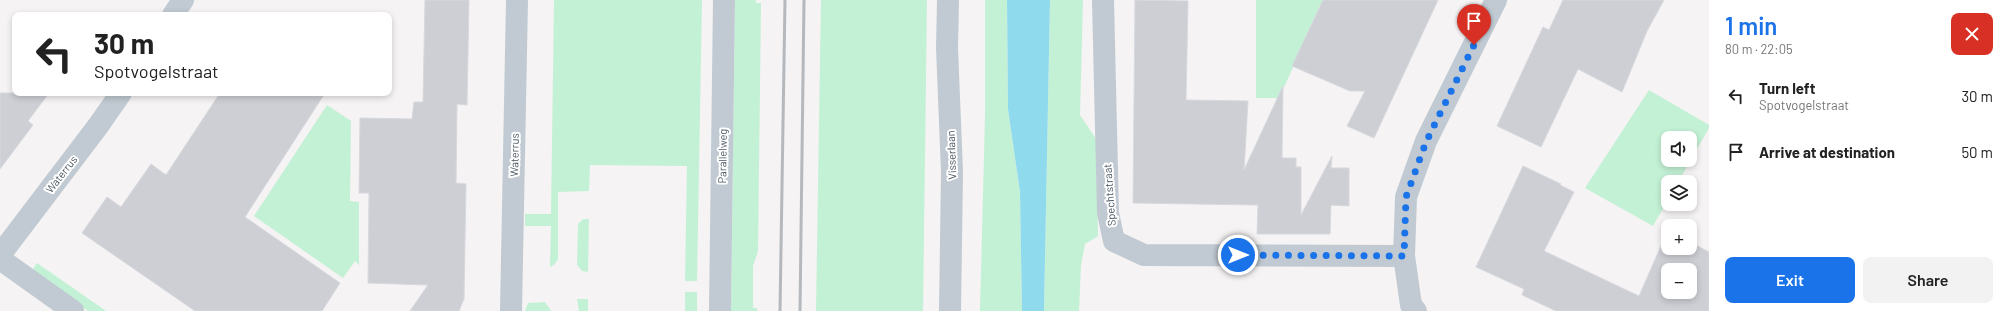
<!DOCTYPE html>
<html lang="en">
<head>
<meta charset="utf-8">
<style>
	body { margin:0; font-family:Barlow,sans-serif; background:#f2f2f2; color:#222; height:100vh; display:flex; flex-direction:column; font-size:15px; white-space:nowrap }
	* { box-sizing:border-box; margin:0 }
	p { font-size:13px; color:#767676 }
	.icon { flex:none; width:22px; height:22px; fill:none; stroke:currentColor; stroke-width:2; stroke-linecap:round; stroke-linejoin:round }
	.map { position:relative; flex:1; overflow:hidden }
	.side { display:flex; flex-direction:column; background:#fff; width:300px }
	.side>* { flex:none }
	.top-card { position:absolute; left:12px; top:12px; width:380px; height:84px; border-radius:8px; box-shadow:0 2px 6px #0003; background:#fff; color:#222; overflow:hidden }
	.controls { position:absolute; left:1661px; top:131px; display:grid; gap:8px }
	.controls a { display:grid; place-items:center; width:36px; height:36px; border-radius:8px; background:#fff; box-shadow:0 2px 6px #0003; font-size:20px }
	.pin { position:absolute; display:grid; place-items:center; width:34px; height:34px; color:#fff; margin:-41px -17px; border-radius:50% 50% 50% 0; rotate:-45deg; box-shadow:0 0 4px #0007 }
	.pin .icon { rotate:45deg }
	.me { position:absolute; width:44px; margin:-22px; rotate:90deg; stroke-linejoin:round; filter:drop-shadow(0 0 3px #0008) }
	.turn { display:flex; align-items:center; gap:14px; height:84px; padding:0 16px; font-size:18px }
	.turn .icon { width:52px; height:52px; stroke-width:2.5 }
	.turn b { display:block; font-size:28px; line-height:34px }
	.round { display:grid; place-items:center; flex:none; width:42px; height:42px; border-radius:8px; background:#f2f2f2 }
	.overview { display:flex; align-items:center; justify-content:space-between; height:68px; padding:0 16px }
	h1 { font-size:24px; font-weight:600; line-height:30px; color:#1a73e8 }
	.action { display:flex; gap:8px; margin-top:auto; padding:8px 16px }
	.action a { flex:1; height:46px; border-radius:8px; background:#1a73e8; color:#fff; font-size:16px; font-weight:600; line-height:46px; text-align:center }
	.action a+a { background:#f2f2f2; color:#222 }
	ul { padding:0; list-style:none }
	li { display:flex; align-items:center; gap:12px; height:56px; padding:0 16px }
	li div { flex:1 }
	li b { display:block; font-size:15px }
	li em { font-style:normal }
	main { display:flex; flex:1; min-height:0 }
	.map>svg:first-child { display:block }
	.green { fill:#c3f1d5; fill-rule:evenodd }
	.water { fill:#90daee }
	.building { fill:#cdcfd5; stroke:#d7d9de; fill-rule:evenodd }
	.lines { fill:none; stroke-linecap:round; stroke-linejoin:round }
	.minor { stroke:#c1cad2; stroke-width:22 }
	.tertiary { stroke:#c1cad2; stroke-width:22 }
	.rail { stroke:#b5b8bd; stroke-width:3 }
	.route { stroke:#1a73e8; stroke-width:7; stroke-dasharray:0 12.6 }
	.labels { text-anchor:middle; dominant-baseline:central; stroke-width:4; stroke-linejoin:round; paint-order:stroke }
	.street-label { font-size:11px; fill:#4a5661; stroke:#fff }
</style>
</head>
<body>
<main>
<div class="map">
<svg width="1709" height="311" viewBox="0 0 1709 311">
	<rect width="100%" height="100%" fill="#f5f3f3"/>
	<!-- green -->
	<g class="green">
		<path d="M554,0h148l-5,281h-12l2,-115 -97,-1 -1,26 -31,1v67l-4,6 -4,2 1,-41h-26v-12h26z"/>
		<path d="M735,0h21v3h5l-3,248 -5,15v42h4v3h-26z"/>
		<path d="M821,0h106l-4,311h-107z"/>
		<path d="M985,0h22l1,109 12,83 2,119h-42l5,-195z"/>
		<path d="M1050,0h33l-3,115 16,24 2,97 -13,8 -4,21 -2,46h-35z"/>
		<path d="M1256,0h68l-45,98h-23z"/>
		<path d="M1649,90l60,35v3l-31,54h-10v18l-15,26 -68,-38zM1668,138h22v22h-22z"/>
		<path d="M327,105l24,16 -1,80 9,1v63l-4,-4 -12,17 -89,-62z"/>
		<path d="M583,219h6l-1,53 -6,-1 -5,-6 1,-41z"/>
		<path d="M37,263l69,48h-18l-57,-39z"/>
		<rect x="685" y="292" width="12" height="19"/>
		<path d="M577,299h11v12h-9z"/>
		<path d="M545,302l6,9h-26l3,-8z"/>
	</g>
	<!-- water -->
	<path class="water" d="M1007,0h43l-6,311h-22l-2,-119 -12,-83z"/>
	<!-- building -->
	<g class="building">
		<path d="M425,0h44l-2,105 -10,-1 -1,79 10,1 -2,115 -5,12h-49l18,-26 -60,-2 1,-90h-10l1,-75 52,1 2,-17h9z"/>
		<path d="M1135,0l53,1 -2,99 62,1 -4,69 39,-84 -1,72h14v9h5v48l31,-59 -1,12h18v38l-18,-1 -1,29h-73l1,-29 -125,-2z"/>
		<path d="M1323,0h115l-64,138 -27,-12 18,-35h-15l-58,-25z"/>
		<path d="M1563,0h101l-17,31 -25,61 -44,-23 -37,78 -44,-21 46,-99 6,3z"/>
		<path d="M0,93h49l-21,28 5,4 -33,44z"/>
		<path d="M220,93h105l-80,124 95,66 -18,28h-127l-113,-78 25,-36 14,10 30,-43 15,11z"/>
		<path d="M1523,166l38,18 -1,1 14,7 -30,59 95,45 29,-66v18h22v-6l19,10v59h-153l-34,-16 2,-6 -48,-22zM1668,270h22v22h-22z"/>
	</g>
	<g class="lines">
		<!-- minor -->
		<g class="minor">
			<path d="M1103,0l5,213 6,28 30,14 260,1"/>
			<path d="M173,15l10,-15"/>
			<path d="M0,255l98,-129 23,-33"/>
			<path d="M0,259l73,52"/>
			<path d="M511,311l6,-311"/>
			<path d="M720,311l4,-311"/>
			<path d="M1416,311l-5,-6 -7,-49 2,-59 20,-56 70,-141"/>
		</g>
		<!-- tertiary -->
		<path class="tertiary" d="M948,0l-1,48 5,124 -2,139"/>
		<!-- rail -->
		<g class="rail">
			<path d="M780,311l5,-311"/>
			<path d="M800,311l4,-311"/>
		</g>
	</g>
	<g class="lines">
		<!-- route -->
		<path class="route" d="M1238,255l166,1 2,-59 20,-55 48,-97"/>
	</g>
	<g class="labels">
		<!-- street labels -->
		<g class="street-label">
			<text transform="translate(514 155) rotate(-89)">Waterrus</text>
			<text transform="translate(951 155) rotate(-92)">Visserlaan</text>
			<text transform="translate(722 156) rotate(-89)">Parallelweg</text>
			<text transform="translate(61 174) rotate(-52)">Waterrus</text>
			<text transform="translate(1109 195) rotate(-94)">Spechtstraat</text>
		</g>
	</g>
</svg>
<div class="controls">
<a><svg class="icon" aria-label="sound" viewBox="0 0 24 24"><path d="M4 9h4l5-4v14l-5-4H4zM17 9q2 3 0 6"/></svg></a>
<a><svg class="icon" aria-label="layers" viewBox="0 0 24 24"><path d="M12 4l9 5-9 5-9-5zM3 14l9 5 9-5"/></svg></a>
<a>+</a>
<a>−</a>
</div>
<div class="pin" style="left:1474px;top:45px;background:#d93025"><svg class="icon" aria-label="arrive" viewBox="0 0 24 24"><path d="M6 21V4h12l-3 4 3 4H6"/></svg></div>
<svg class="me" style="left:1238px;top:255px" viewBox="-20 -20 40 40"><circle r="17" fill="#1a73e8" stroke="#fff" stroke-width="3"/><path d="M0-11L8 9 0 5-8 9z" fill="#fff"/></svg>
<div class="top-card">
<div class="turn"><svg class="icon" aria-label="left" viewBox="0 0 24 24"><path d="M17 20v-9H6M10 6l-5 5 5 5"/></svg><div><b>30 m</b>Spotvogelstraat</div></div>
</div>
</div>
<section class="side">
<div class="overview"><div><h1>1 min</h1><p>80 m · 22:05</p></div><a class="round" style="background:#d93025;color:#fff"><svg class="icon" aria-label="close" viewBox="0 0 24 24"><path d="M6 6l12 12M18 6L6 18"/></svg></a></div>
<ul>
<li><svg class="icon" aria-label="left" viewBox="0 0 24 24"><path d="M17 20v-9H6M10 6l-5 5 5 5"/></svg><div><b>Turn left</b><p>Spotvogelstraat</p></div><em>30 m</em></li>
<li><svg class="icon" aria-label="arrive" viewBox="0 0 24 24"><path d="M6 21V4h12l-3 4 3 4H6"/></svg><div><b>Arrive at destination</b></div><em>50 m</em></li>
</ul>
<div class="action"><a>Exit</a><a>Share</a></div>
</section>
</main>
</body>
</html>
